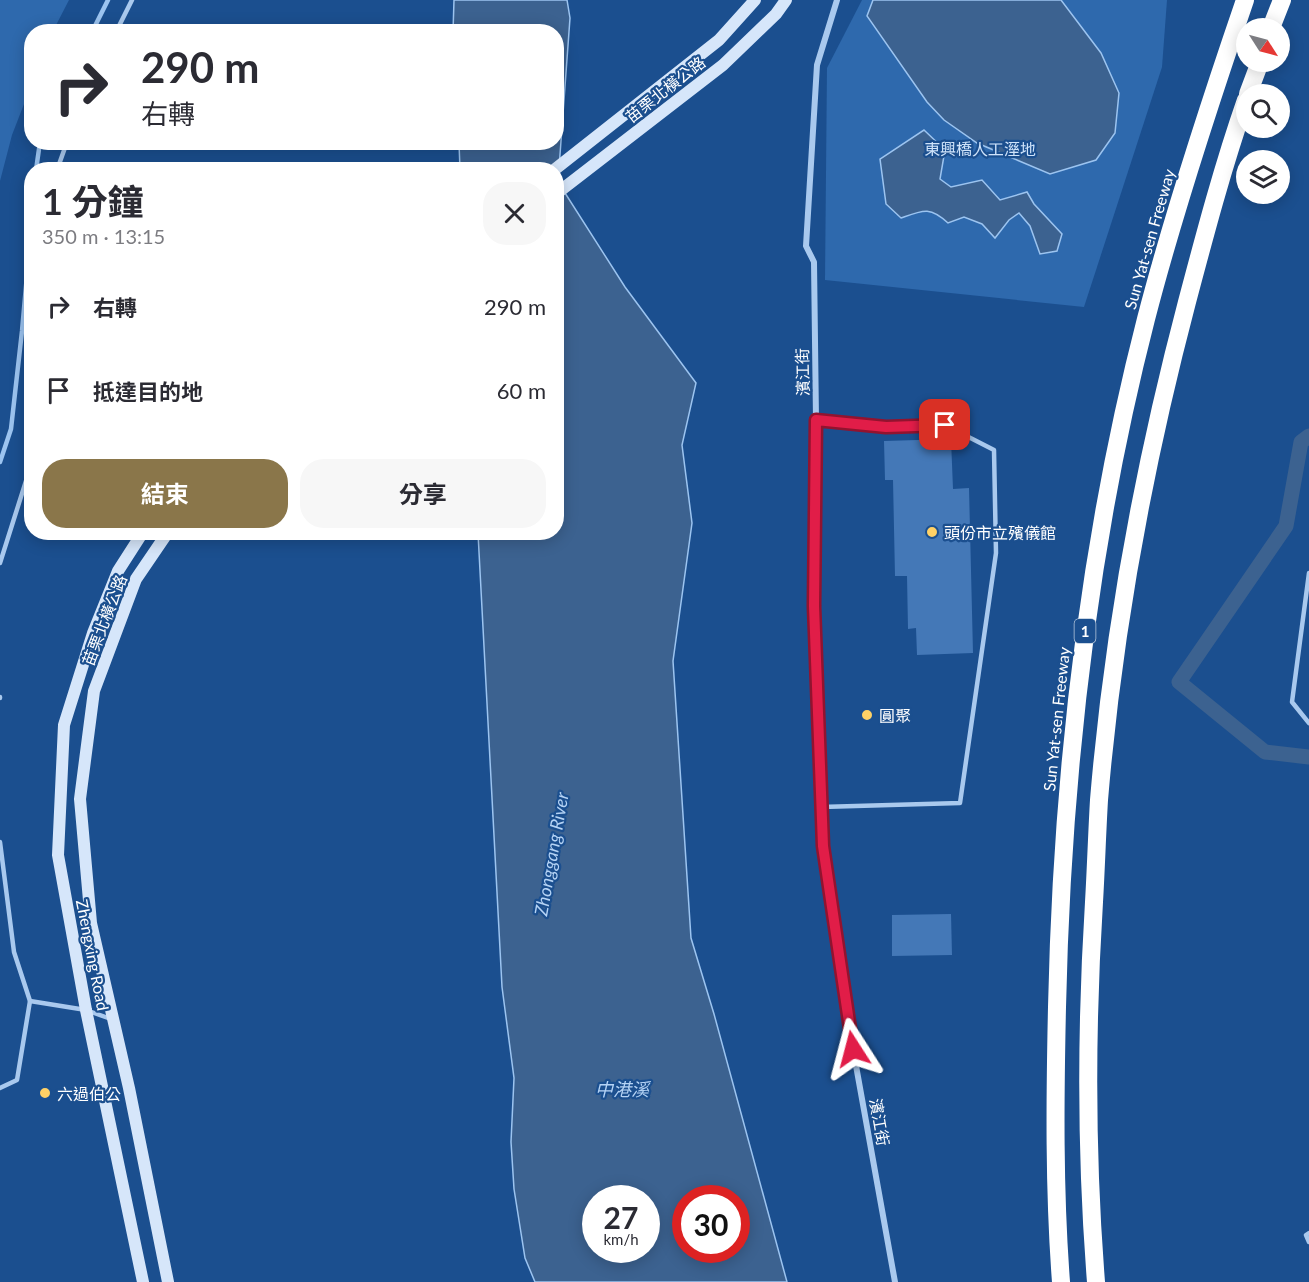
<!DOCTYPE html>
<html lang="zh-TW">
<head>
<meta charset="utf-8">
<style>
	body { margin:0; font-family:Lato,"Noto Sans TC",sans-serif; background:#f7f7f7; color:#2b2b33; height:100vh; display:flex; flex-direction:column; font-size:22px; white-space:nowrap }
	* { box-sizing:border-box; margin:0 }
	p { font-size:20px; color:#7c7c81 }
	.icon { flex:none; width:33px; height:33px; fill:none; stroke:currentColor; stroke-width:2; stroke-linecap:round; stroke-linejoin:round }
	.map { position:relative; flex:1; overflow:hidden }
	.panel { position:absolute; left:24px; top:162px; width:540px; height:378px; display:flex; flex-direction:column; background:#fff; border-radius:24px; box-shadow:0 3px 15px #0003 }
	.panel>* { flex:none }
	.hud { position:absolute; left:24px; top:24px; width:540px; height:126px; border-radius:24px; box-shadow:0 3px 15px #0003; background:#fff; color:#2b2b33; overflow:hidden }
	.needle { width:39px; rotate:126deg }
	.fabs { position:absolute; left:1236px; top:18px; display:grid; gap:12px }
	.fabs a { display:grid; place-items:center; width:54px; height:54px; border-radius:50%; background:#fff; box-shadow:0 3px 15px #0003; font-size:30px }
	.speed { position:absolute; left:582px; top:1185px; display:flex; gap:12px; font-size:30px; font-weight:700; text-align:center }
	.speed>* { display:grid; place-content:center; width:78px; height:78px; border-radius:50%; background:#fff; box-shadow:0 3px 15px #0003; line-height:1 }
	.speed small { font-size:15px; font-weight:400 }
	.speed .limit { border:9px solid #d22; background:#fff; color:#111 }
	.pin { position:absolute; display:grid; place-items:center; width:51px; height:51px; color:#fff; margin:-26px; border-radius:12px; box-shadow:0 3px 9px #0006 }
	.me { position:absolute; width:66px; margin:-33px; rotate:351deg; stroke-linejoin:round; filter:drop-shadow(0 0 4px #0008) }
	.turn { display:flex; align-items:center; gap:21px; height:126px; padding:0 18px; font-size:27px }
	.turn .icon { width:78px; height:78px; stroke-width:2.5 }
	.turn b { display:block; font-size:42px; line-height:51px }
	.round { display:grid; place-items:center; flex:none; width:63px; height:63px; border-radius:24px; background:#f7f7f7 }
	.overview { display:flex; align-items:center; justify-content:space-between; height:102px; padding:0 18px }
	h1 { font-size:36px; font-weight:700; line-height:45px }
	.action { display:flex; gap:12px; margin-top:auto; padding:12px 18px }
	.action a { flex:1; height:69px; border-radius:24px; background:#8a764a; color:#fff; font-size:24px; font-weight:700; line-height:69px; text-align:center }
	.action a+a { background:#f7f7f7; color:#2b2b33 }
	ul { padding:0; list-style:none }
	li { display:flex; align-items:center; gap:18px; height:84px; padding:0 18px }
	li div { flex:1 }
	li b { display:block; font-size:22px }
	li em { font-style:normal }
	.map>svg:first-child { display:block }
	.green { fill:#2e69ad }
	.water { fill:#3c6290; stroke:#9cc4f0; stroke-width:1.5; fill-rule:evenodd }
	.lines { fill:none; stroke-linecap:round; stroke-linejoin:round }
	.stream { stroke:#9cc4f0; stroke-width:4.5 }
	.canal { stroke:#3c6290; stroke-width:15 }
	.building { fill:#4478b7 }
	.lane { stroke:#a9c9ee; stroke-width:4.5 }
	.street { stroke:#a9c9ee; stroke-width:6 }
	.secondary { stroke:#d6e6fa; stroke-width:12 }
	.highway { stroke:#fff; stroke-width:18 }
	.route-casing { stroke:#92132f; stroke-width:15 }
	.route { stroke:#e11d48; stroke-width:10 }
	.poi-dot { fill:#ffd166; stroke:#1b4f8f; stroke-width:2 }
	.labels { text-anchor:middle; dominant-baseline:central; stroke-width:4.5; stroke-linejoin:round; paint-order:stroke }
	.shield { fill:#1b4f8f; stroke:#bbcadd; stroke-width:1.5 }
	.shield-label { font-size:15px; font-weight:bold; fill:#fff }
	.street-label { font-size:16px; fill:#fff; stroke:#1b4f8f }
	.park-label { font-size:16px; fill:#cfe3fa; stroke:#1b4f8f }
	.poi-label { font-size:16px; fill:#fff; stroke:#1b4f8f; text-anchor:start }
	.water-label { font-size:18px; font-style:italic; fill:#b5d3f5; stroke:#1b4f8f }
</style>
</head>
<body>
<div class="map">
<svg width="1309" height="1282" viewBox="0 0 1309 1282">
	<rect width="100%" height="100%" fill="#1b4f8f"/>
	<!-- green -->
	<g class="green">
		<path d="M0,0h69l-16,31 -21,1 -1,54 -19,49 -12,46z"/>
		<path d="M862,0h305l-5,67 -78,240 -259,-27 2,-212z"/>
	</g>
	<!-- water -->
	<g class="water">
		<path d="M454,0h113l3,18 -12,164 67,105 71,96 -14,62 10,78 -19,138 18,277 23,76 73,268h-252l-10,-24 -11,-69 -3,-47 3,-64 -12,-91 -24,-454 78,-1v-362l-96,-1 -1,-26 97,-1v-110h-103zM596,1198h50v52h-50zM686,1198h50v52h-50z"/>
		<path d="M873,0h188l40,53 18,40 -4,40 -19,27 -46,14 -73,-31 -33,-23 -17,-18 -60,-86z"/>
		<path d="M924,130l21,20 -5,29 11,8 31,-7 18,20 27,-8 7,12 28,30 -5,17 -17,3 -10,-28 -11,-13 -10,7 -14,18 -13,-14 -18,-7 -16,6c-18,-17 -25,-13 -47,-5l-15,-14 -6,-45z"/>
	</g>
	<g class="lines">
		<!-- stream -->
		<g class="stream">
			<path d="M92,32l16,-32"/>
			<path d="M36,170l4,-28"/>
			<path d="M0,462l11,-33 11,-98 10,-112"/>
		</g>
		<!-- canal -->
		<path class="canal" d="M1309,436l-8,6 -15,84 -107,156 86,70 44,5"/>
	</g>
	<!-- building -->
	<g class="building">
		<path d="M951,439l2,50 16,-1 4,165 -56,2 -1,-27 -8,1 -1,-53h-12l-2,-96h-8l-1,-39z"/>
		<path d="M951,914l1,41 -60,1v-41z"/>
	</g>
	<g class="lines">
		<!-- lane -->
		<g class="lane">
			<path d="M116,32l16,-32"/>
			<path d="M57,170l10,-28"/>
			<path d="M816,420l70,7 59,-2 49,25 2,103 -36,250 -139,4"/>
			<path d="M0,563l32,-101"/>
			<path d="M1309,573l-17,129 17,21"/>
			<path d="M0,697v1"/>
			<path d="M0,842l14,110 16,49 -13,79 -17,8"/>
			<path d="M30,1001l56,9 25,9"/>
			<path d="M1309,1233l-3,2 3,7"/>
		</g>
		<!-- street -->
		<path class="street" d="M837,0l-20,65 -11,181 8,16 2,158 -2,186 9,240 30,203 42,233"/>
		<!-- secondary -->
		<g class="secondary">
			<path d="M554,170l165,-130 36,-40"/>
			<path d="M556,194l167,-129 53,-51 10,-14"/>
			<path d="M143,532l-25,39 -25,62 -29,92 -6,130 28,155 57,272"/>
			<path d="M168,532l-32,47 -42,112 -14,108 11,124 38,165 39,194"/>
		</g>
		<!-- highway -->
		<g class="highway">
			<path d="M1271,28l11,-28"/>
			<path d="M1248,94l12,-32"/>
			<path d="M1061,1282c-7,-92 -6,-183 -4,-275 5,-232 31,-463 89,-688 28,-108 63,-214 99,-319"/>
			<path d="M1096,1282c-10,-126 -10,-253 -2,-380 2,-34 3,-68 5,-102 14,-168 45,-335 88,-498 18,-68 36,-136 59,-202"/>
		</g>
	</g>
	<g class="lines">
		<defs>
			<path id="route" d="M853,1049l-30,-203 -9,-240 2,-186 70,7 59,-2"/>
		</defs>
		<!-- route casing -->
		<use href="#route" class="route-casing"/>
		<!-- route -->
		<use href="#route" class="route"/>
	</g>
	<!-- markers -->
	<g class="poi-dot">
		<circle cx="932" cy="532" r="6"/>
		<circle cx="867" cy="715" r="6"/>
		<circle cx="45" cy="1093" r="6"/>
	</g>
	<g class="labels">
		<!-- shield labels -->
		<rect class="shield" x="1074.5" y="619" width="21" height="24" rx="4.5"/>
		<g class="shield-label">
			<text x="1085" y="631">1</text>
		</g>
		<!-- street labels -->
		<g class="street-label">
			<text transform="translate(665 89) rotate(-38)">苗栗北橫公路</text>
			<text transform="translate(1149 239) rotate(-74)">Sun Yat-sen Freeway</text>
			<text transform="translate(802 372) rotate(-91)">濱江街</text>
			<text transform="translate(104 620) rotate(-69)">苗栗北橫公路</text>
			<text transform="translate(1056 719) rotate(-84)">Sun Yat-sen Freeway</text>
			<text transform="translate(93 955) rotate(79)">Zhengxing Road</text>
			<text transform="translate(880 1122) rotate(80)">濱江街</text>
		</g>
		<!-- park labels -->
		<g class="park-label">
			<text x="980" y="148">東興橋人工溼地</text>
		</g>
		<!-- poi labels -->
		<g class="poi-label">
			<text x="944" y="532">頭份市立殯儀館</text>
			<text x="879" y="715">圓聚</text>
			<text x="57" y="1093">六過伯公</text>
		</g>
		<!-- water labels -->
		<g class="water-label">
			<text transform="translate(551 854) rotate(-80)">Zhonggang River</text>
			<text x="622" y="1089">中港溪</text>
		</g>
	</g>
</svg>
<div class="fabs">
<a><svg class="needle" viewBox="-14 -14 28 28"><path d="M0-13l5 13h-10z" fill="#e53935"/><path d="M0 13l5-13h-10z" fill="#7c7c81"/></svg></a>
<a><svg class="icon" aria-label="search" viewBox="0 0 24 24"><circle cx="10" cy="10" r="6"/><path d="M15 15l6 6"/></svg></a>
<a><svg class="icon" aria-label="layers" viewBox="0 0 24 24"><path d="M12 4l9 5-9 5-9-5zM3 14l9 5 9-5"/></svg></a>
</div>
<div class="speed"><div>27<small>km/h</small></div><div class="limit">30</div></div>
<div class="pin" style="left:945px;top:425px;background:#d93025"><svg class="icon" aria-label="arrive" viewBox="0 0 24 24"><path d="M6 21V4h12l-3 4 3 4H6"/></svg></div>
<svg class="me" style="left:853px;top:1049px" viewBox="-20 -20 40 40"><path d="M0-17L14 15 0 8-14 15z" fill="#e11d48" stroke="#fff" stroke-width="4"/></svg>
<div class="hud">
<div class="turn"><svg class="icon" aria-label="right" viewBox="0 0 24 24"><path d="M7 20v-9h11M14 6l5 5-5 5"/></svg><div><b>290 m</b>右轉</div></div>
</div>
<section class="panel">
<div class="overview"><div><h1>1 分鐘</h1><p>350 m · 13:15</p></div><a class="round"><svg class="icon" aria-label="close" viewBox="0 0 24 24"><path d="M6 6l12 12M18 6L6 18"/></svg></a></div>
<ul>
<li><svg class="icon" aria-label="right" viewBox="0 0 24 24"><path d="M7 20v-9h11M14 6l5 5-5 5"/></svg><div><b>右轉</b></div><em>290 m</em></li>
<li><svg class="icon" aria-label="arrive" viewBox="0 0 24 24"><path d="M6 21V4h12l-3 4 3 4H6"/></svg><div><b>抵達目的地</b></div><em>60 m</em></li>
</ul>
<div class="action"><a>結束</a><a>分享</a></div>
</section>
</div>
</body>
</html>
